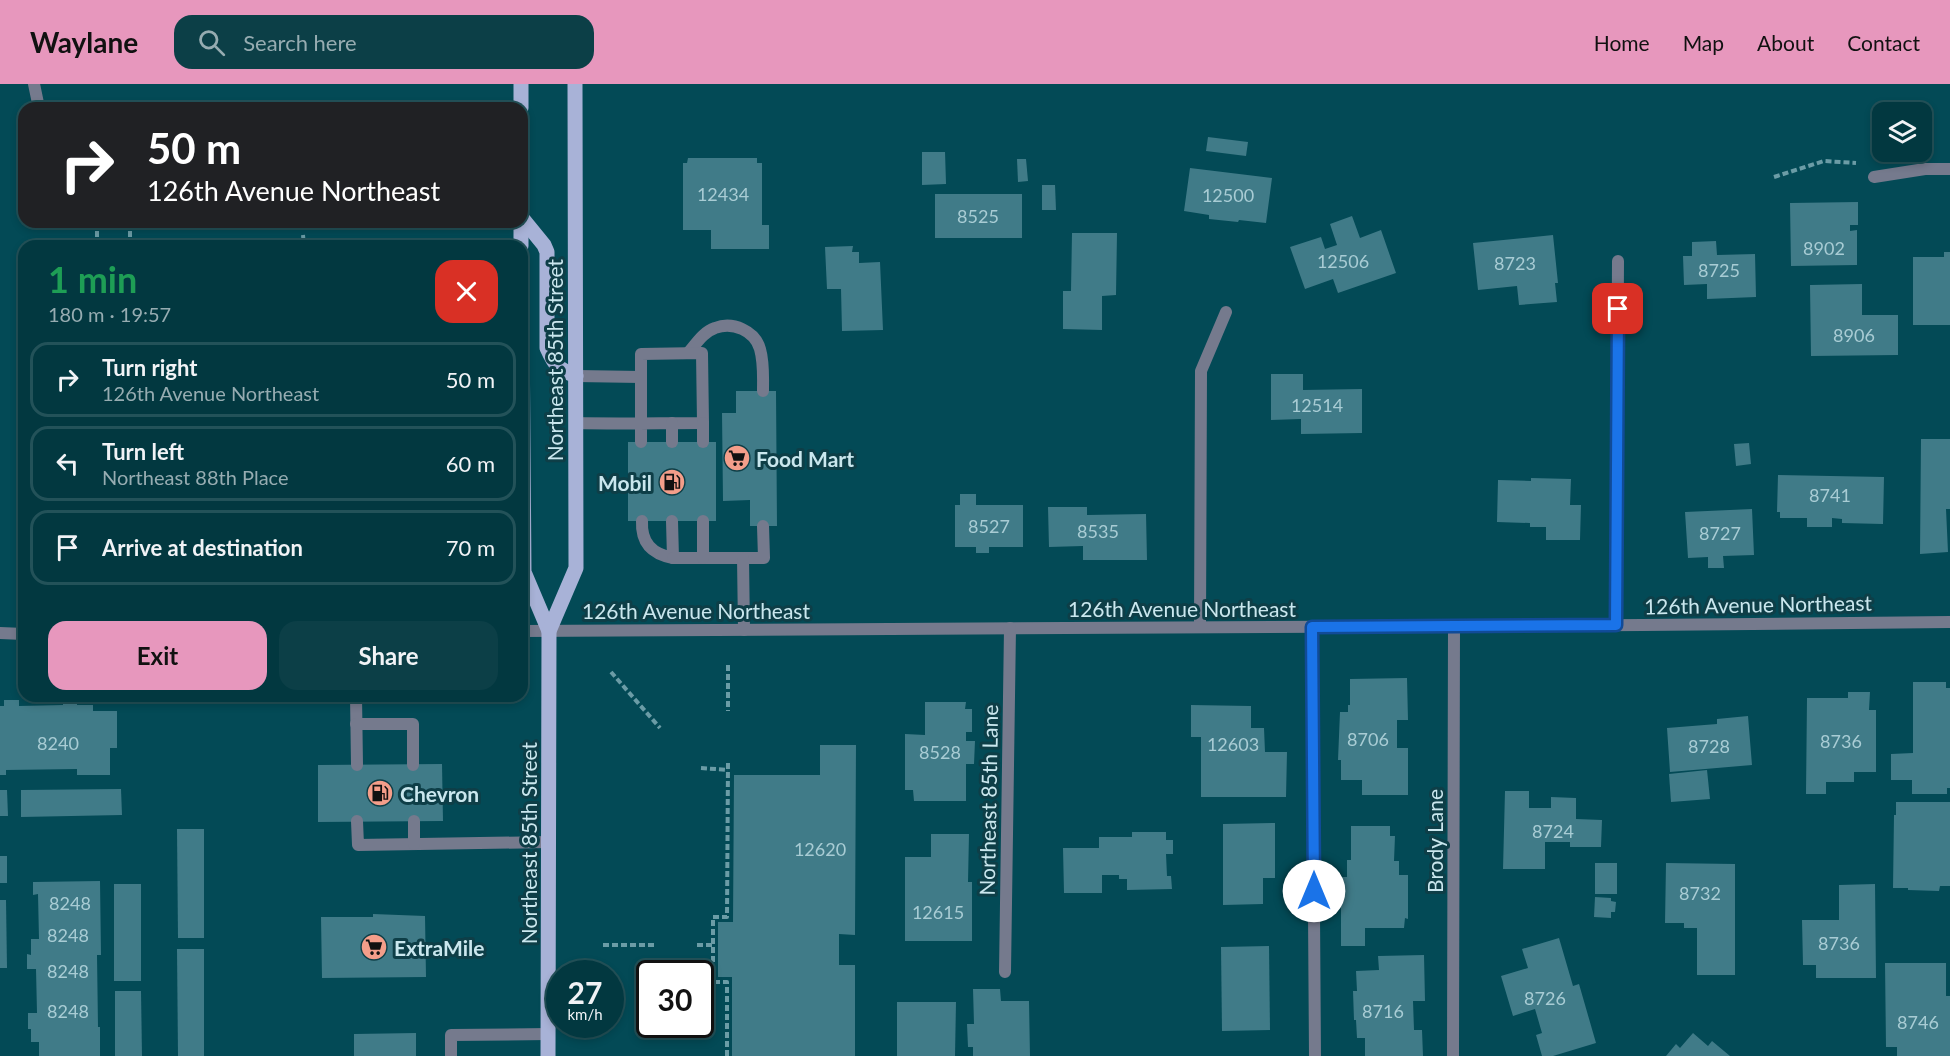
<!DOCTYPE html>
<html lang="en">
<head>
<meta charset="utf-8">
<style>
	body { margin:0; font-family:Lato,sans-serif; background:#0c3f47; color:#f1f3f6; height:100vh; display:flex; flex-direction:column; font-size:22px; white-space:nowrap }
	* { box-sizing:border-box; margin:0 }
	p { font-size:20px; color:#96acb1 }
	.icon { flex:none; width:33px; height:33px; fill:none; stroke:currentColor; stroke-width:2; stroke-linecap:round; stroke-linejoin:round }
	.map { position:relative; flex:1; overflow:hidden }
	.panel { position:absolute; left:18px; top:156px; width:510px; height:462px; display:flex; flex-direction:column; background:#023840; border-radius:18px; box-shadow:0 3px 9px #0003,0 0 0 2px #235259 }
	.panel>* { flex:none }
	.top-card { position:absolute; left:18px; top:18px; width:510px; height:126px; border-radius:18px; box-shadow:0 3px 9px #0003,0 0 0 2px #235259; background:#202124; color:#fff; overflow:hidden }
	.controls { position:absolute; left:1872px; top:18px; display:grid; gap:12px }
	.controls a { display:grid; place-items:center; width:60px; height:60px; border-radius:12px; background:#023840; box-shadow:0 3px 9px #0003,0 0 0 2px #235259; font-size:30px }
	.speed { position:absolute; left:546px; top:876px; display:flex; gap:12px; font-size:30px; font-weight:700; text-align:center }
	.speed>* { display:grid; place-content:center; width:78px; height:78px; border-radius:50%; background:#023840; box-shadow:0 3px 9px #0003,0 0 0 2px #235259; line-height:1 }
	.speed small { font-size:15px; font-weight:400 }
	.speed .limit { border:3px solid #111; border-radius:9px; background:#fff; color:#111 }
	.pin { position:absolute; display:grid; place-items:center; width:51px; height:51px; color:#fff; margin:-26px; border-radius:12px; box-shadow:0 3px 9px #0006 }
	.me { position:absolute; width:66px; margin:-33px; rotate:0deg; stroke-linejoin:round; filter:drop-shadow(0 0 4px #0008) }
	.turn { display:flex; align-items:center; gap:21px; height:126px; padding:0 30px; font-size:27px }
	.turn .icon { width:78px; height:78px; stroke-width:2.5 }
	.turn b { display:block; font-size:42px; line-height:51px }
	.round { display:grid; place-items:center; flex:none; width:63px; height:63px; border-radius:18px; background:#0c3f47 }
	.overview { display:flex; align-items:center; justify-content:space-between; height:102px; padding:0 30px }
	h1 { font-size:36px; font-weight:700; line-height:45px; color:#1e9e55 }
	.cta { display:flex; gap:12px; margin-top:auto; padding:12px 30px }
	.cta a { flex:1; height:69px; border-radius:18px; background:#e797bd; color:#111; font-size:24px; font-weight:700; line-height:69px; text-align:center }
	.cta a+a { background:#0c3f47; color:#f1f3f6 }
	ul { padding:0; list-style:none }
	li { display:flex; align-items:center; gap:18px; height:75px; margin:0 12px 9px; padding:0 18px; border:3px solid #235259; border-radius:18px }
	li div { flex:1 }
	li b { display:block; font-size:22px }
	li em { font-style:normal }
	header { display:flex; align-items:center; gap:36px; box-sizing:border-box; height:84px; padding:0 30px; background:#e797bd; color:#111 }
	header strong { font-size:28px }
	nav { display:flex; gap:33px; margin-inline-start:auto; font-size:21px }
	.search { width:420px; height:54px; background:#0c3f47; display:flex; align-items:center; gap:15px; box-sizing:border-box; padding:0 21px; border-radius:18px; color:#96acb1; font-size:22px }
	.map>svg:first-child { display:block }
	.building { fill:#407b88 }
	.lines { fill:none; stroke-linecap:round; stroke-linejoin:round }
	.path { stroke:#6b9ca6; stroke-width:4; stroke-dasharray:6 3; stroke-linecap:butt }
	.service { stroke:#757a8d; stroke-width:12 }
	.minor { stroke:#757a8d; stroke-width:12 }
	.primary { stroke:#a8b2d7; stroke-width:15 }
	.route-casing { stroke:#114b97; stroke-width:15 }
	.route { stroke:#1a73e8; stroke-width:10 }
	.labels { text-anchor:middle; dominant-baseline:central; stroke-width:6; stroke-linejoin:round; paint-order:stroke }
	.number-label { font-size:18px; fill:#a8ccd4 }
	.street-label { font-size:21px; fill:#cae7ee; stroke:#0e3e47 }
	.poi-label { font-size:21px; font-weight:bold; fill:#cae7ee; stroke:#0e3e47; text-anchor:start }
</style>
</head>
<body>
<header>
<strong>Waylane</strong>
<div class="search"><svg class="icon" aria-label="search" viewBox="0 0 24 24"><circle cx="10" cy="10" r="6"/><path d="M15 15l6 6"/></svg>Search here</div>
<nav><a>Home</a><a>Map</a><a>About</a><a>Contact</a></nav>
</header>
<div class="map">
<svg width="1950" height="972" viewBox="0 0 1950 972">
	<rect width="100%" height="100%" fill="#034a56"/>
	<!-- building -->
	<g class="building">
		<path d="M1208,53l40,5 -2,14 -40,-5z"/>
		<path d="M922,68h23l1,32 -24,1z"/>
		<path d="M688,74h69v5h5v62h7v24h-58v-19h-28v-67h4z"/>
		<path d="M1017,75h9l2,22 -10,1z"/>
		<path d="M1190,84l82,10 -6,45 -27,-3 -1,2 -29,-3v-4l-25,-4z"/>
		<path d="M1042,101h13l1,25h-14z"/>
		<rect x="935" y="110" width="87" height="44"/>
		<path d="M1858,118v23h-8v6l7,-1v35l-66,1 -1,-63z"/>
		<path d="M1352,132l8,22 21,-8 15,43 -58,20 -5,-14 -28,10 -15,-42 31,-10 4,12 12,-4 -7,-21z"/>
		<path d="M1072,149h45l-1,62 -14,1v34l-39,-1v-38h8z"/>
		<path d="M1553,151l5,48h-3l2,19 -38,3 -2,-19 -39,4 -5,-47z"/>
		<path d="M1716,157l1,14 38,-1 1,43 -49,2v-15l-23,1 -1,-29h9v-14z"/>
		<path d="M853,162l-1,6h7v11l21,-1 3,68 -41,1 -1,-42h-14l-2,-42z"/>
		<path d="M1944,168h6v73h-37v-68h31z"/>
		<path d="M1862,200v31h36v40l-87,1 -1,-71z"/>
		<path d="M1271,290h32v16l59,-1v44l-61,1v-15l-30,1z"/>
		<path d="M736,307h40l1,135h-27v-26l-27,1 -1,-88h14z"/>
		<path d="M1921,355h29v70h-4l2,43 -28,2z"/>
		<rect x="628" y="358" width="88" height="79"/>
		<path d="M1749,359l2,21 -15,2 -2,-22z"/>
		<path d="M1778,391l106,2 -1,47 -41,-1v-4l-10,-1v9h-25v-9h-27v-6h-3z"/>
		<path d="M1531,394l40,1 -1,26h11l-1,35h-34v-13h-16v-4l-33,-1 1,-42 33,1z"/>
		<path d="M960,410h16v11h47v42h-34v6h-13v-6h-21v-42h5z"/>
		<path d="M1048,423h39v8l59,-1 1,46h-64v-14l-34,1z"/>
		<path d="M1752,425l2,46 -31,1 1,12h-16v-11l-20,1 -3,-46z"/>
		<path d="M1407,594l1,42h-11v28h11v47h-46v-15h-21v-20h-3l2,-48h8v-7h2v-26z"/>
		<path d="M1913,598h33v6h4v100h-3v6h-35v-14h-21v-26l22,-1z"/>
		<path d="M1848,608h22l-1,18h7v62h-22v10h-28v12h-20l1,-96h41z"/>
		<path d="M4,616h15v6l44,-1v-4h14v4h16v6h24v37h-7v27h-33v-6l-71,1v5h-6v-69h4z"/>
		<path d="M925,618h41l-1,7h7v23h-6v9h9l-1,23h-8v37h-52l-1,-11h-8v-56l20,1z"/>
		<path d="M1191,621l60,1v22h13l1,24h22l-1,45h-85v-60h-10z"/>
		<path d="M1748,632l4,49 -82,7 -3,-44 50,-4v-5z"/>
		<path d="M820,661h36l-1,190 -16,-1v31h16v91h-123v-79h-14v-55h15l1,-147h86z"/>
		<path d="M442,680l1,57 -125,1v-57z"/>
		<path d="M1707,686l3,29 -39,3 -2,-28z"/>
		<path d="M121,705l1,26 -101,2v-27z"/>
		<path d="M0,706h7l1,26h-8z"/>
		<path d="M1505,707h24v17h22v-11l25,1v21l26,1 -1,27h-31v-5h-25v27h-42z"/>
		<path d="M1896,718h54v84h-10l-1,5 -31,-1v-2h-15l1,-73h2z"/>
		<path d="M1275,739v55h-12v26l-40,1v-81z"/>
		<path d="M1351,742h39v10h5l-1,25h5v14h9v44l-3,-1 -1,10h-39v18h-24v-42h-3v-27h9v-17h4z"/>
		<path d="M177,745h27v109h-26z"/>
		<path d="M1132,748h34v8h7v14h-7l1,22h4l1,13 -45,1v-11h-8v-4h-17v18h-38l-1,-45h36v-11h33z"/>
		<path d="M931,750h38l-1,48h4v59h-67v-84h26z"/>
		<rect x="0" y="772" width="7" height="27"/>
		<rect x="1595" y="779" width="22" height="31"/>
		<path d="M1666,779l69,1v111h-38v-47h-13v-5h-19z"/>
		<path d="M100,797l1,74h-4l1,72h2v29h-61v-14h-8v-13h-3v-16h9l-1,-44h-9v-15l4,1v-16h8l-1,-45 -5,1v-13z"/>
		<rect x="114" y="800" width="27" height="97"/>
		<path d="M1875,800l1,94h-60v-13h-13l-1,-45h37v-35z"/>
		<path d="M1595,813l16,1v3l5,1 -1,10h-4v6l-17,-1z"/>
		<path d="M0,816h6l1,68h-7z"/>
		<path d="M373,830l52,2 1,61 -104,1 -1,-61h52z"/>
		<path d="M1559,854l14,48 6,-2 17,59 -43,13h-11l-6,-21 6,-2 -7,-24 -22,7 -12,-40 27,-8 -6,-19z"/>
		<path d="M1269,862l1,84 -48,1 -1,-84z"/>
		<path d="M177,865h27v107h-26z"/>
		<path d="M1424,871l1,46h-12l1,29h8l1,26h-58v-18h-8l-1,-18h-2l-1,-29h4l-1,-20 23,-1 -1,-14z"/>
		<path d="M1885,879h61v33h4v60h-53v-9h-11z"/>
		<path d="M973,905h27l1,12h28l1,55h-57v-9h-5l-1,-23h7z"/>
		<path d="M115,907h26l1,65h-27z"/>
		<path d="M897,918h59l-1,54h-58z"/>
		<path d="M416,949v23h-62v-22z"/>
		<path d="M1693,949l15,13 4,-5 18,15h-64l10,-12 4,4z"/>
	</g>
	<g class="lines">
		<!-- path -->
		<g class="path">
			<path d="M1774,93l50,-16 32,2"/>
			<path d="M97,138v24"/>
			<path d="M130,138v24"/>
			<path d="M303,151l1,11"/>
			<path d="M728,581v46"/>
			<path d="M611,588l49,56"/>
			<path d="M701,684l27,2"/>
			<path d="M603,861h53"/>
			<path d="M697,861h15"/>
			<path d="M727,972v-74h-14v-65h14l1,-154"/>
		</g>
		<!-- service -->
		<g class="service">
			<path d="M34,0l5,24"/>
			<path d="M688,269c8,-9 15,-21 27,-25 18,-7 40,3 45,21 4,14 3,28 3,42"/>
			<path d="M576,292l65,1"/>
			<path d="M576,339c42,1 84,0 127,0l-1,-70 -61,1v88"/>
			<path d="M672,339v19"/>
			<path d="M703,339v19"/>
			<path d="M642,437c-1,22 10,33 31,37l-1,-37"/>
			<path d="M673,474h91l-1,-32"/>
			<path d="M703,474v-37"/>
			<path d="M743,474l1,72"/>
			<path d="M356,612l1,69"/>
			<path d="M356,640h57v41"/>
			<path d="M357,737l1,24 191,-3"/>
			<path d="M414,737v23"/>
			<path d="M451,972v-21l98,-1"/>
			<path d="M1453,972l1,-430"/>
		</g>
		<!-- minor -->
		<g class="minor">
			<path d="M1874,93l51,-8h25"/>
			<path d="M1616,541l2,-364"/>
			<path d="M1200,543l1,-256 25,-59"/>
			<path d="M1312,543l3,429"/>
			<path d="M522,547l1121,-6 307,-3"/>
			<path d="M0,549l24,1"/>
			<path d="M1005,888l5,-344"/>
		</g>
		<!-- primary -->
		<g class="primary">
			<path d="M521,0v24"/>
			<path d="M522,134l22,27 3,7v96c8,18 11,21 29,28"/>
			<path d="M521,138v24"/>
			<path d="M522,235l2,253 25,59"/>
			<path d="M548,972l1,-425 27,-63 -1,-484"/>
		</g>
	</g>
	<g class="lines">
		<defs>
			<path id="route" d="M1314,807l-2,-264 304,-2 2,-316"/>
		</defs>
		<!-- route casing -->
		<use href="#route" class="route-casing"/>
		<!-- route -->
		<use href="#route" class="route"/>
	</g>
	<!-- icons -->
	<defs>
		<symbol id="supermarket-disc" viewBox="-11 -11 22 22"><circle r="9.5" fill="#f49e8a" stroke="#0e3e47"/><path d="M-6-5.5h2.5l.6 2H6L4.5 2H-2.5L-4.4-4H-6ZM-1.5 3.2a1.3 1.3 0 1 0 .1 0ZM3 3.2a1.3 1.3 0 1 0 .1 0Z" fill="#111"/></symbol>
		<symbol id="fuel-disc" viewBox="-11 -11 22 22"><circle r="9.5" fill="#f49e8a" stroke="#0e3e47"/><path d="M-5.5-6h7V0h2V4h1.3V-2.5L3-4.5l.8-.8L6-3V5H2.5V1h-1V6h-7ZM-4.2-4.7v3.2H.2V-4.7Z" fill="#111"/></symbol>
	</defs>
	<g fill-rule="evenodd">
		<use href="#supermarket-disc" x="722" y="359" width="30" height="30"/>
		<use href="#fuel-disc" x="657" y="383" width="30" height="30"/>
		<use href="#fuel-disc" x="365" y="694" width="30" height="30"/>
		<use href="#supermarket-disc" x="359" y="848" width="30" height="30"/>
	</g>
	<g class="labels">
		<!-- number labels -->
		<g class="number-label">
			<text x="723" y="110">12434</text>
			<text x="1228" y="111">12500</text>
			<text x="978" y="132">8525</text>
			<text x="1824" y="164">8902</text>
			<text x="1343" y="177">12506</text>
			<text x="1515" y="179">8723</text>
			<text x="1719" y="186">8725</text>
			<text x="1854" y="251">8906</text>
			<text x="1317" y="321">12514</text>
			<text x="1830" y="411">8741</text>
			<text x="989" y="442">8527</text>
			<text x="1098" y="447">8535</text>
			<text x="1720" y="449">8727</text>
			<text x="1368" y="655">8706</text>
			<text x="1841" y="657">8736</text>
			<text x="58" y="659">8240</text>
			<text x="1233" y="660">12603</text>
			<text x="1709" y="662">8728</text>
			<text x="940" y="668">8528</text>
			<text x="1553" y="747">8724</text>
			<text x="820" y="765">12620</text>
			<text x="1700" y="809">8732</text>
			<text x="70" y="819">8248</text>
			<text x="938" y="828">12615</text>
			<text x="68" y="851">8248</text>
			<text x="1839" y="859">8736</text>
			<text x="68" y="887">8248</text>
			<text x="1545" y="914">8726</text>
			<text x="68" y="927">8248</text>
			<text x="1383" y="927">8716</text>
			<text x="1918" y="938">8746</text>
		</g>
		<!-- street labels -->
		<g class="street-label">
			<text transform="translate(554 276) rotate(-90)">Northeast 85th Street</text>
			<text transform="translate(1758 520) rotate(-1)">126th Avenue Northeast</text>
			<text x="1182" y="524">126th Avenue Northeast</text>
			<text x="696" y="526">126th Avenue Northeast</text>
			<text transform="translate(988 716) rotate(-89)">Northeast 85th Lane</text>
			<text transform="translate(1434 757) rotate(-90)">Brody Lane</text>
			<text transform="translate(528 759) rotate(-90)">Northeast 85th Street</text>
		</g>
		<!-- poi labels -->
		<g class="poi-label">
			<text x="756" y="374">Food Mart</text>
			<text x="652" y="398" text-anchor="end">Mobil</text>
			<text x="400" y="709">Chevron</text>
			<text x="394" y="863">ExtraMile</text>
		</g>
	</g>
</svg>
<div class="controls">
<a><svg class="icon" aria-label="layers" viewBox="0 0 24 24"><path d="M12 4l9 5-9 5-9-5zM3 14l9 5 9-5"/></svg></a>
</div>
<div class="speed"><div>27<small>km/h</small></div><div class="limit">30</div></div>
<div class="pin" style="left:1618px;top:225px;background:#d93025"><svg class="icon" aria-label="arrive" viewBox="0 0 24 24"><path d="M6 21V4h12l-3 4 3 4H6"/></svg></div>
<svg class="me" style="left:1314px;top:807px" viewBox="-20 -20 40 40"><circle r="19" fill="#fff"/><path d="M0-13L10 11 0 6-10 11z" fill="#1a73e8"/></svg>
<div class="top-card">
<div class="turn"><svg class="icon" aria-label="right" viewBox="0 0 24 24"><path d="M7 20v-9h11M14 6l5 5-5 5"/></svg><div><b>50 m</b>126th Avenue Northeast</div></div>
</div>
<section class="panel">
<div class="overview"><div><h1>1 min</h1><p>180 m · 19:57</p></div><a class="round" style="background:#d93025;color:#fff"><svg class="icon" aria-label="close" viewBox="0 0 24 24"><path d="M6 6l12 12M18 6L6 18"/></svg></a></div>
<ul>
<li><svg class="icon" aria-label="right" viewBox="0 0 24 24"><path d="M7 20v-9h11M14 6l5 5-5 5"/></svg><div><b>Turn right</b><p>126th Avenue Northeast</p></div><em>50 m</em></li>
<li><svg class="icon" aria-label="left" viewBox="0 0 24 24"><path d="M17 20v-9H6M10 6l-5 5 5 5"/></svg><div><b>Turn left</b><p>Northeast 88th Place</p></div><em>60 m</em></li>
<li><svg class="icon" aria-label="arrive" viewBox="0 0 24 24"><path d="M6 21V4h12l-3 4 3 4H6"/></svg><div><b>Arrive at destination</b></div><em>70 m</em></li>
</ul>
<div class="cta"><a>Exit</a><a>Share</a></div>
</section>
</div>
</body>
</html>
